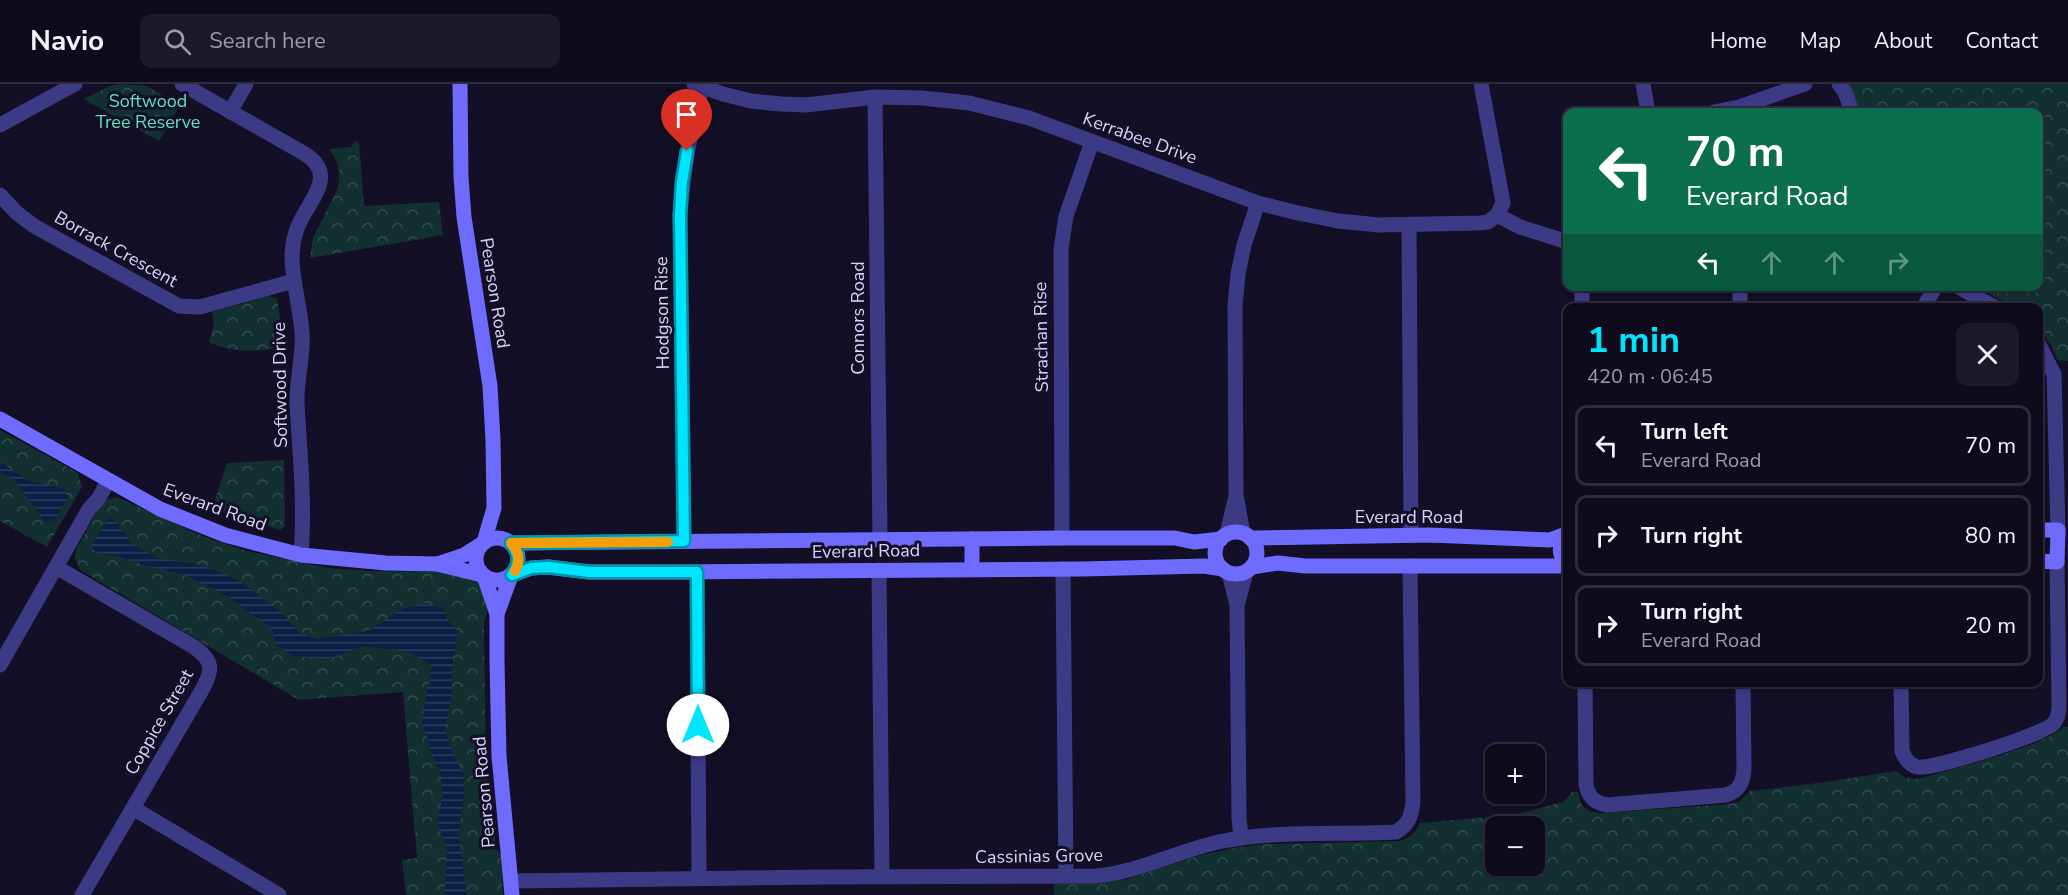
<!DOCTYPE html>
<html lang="en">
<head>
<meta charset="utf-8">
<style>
	body { margin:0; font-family:"Nunito Sans",sans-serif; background:#1c1929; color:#f1f3f6; height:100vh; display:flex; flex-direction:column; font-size:22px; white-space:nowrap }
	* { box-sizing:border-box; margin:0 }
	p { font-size:20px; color:#9b9ba3 }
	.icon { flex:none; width:33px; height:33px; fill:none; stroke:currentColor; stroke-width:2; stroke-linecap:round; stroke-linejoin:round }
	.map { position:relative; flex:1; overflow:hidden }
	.panel { position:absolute; left:1563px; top:219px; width:480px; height:384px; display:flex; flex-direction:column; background:#0e0b1c; border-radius:12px; box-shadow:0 2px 4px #0004,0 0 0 2px #2e2b3b }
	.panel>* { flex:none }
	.top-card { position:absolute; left:1563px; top:24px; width:480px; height:183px; border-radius:12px; box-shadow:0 2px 4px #0004,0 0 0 2px #2e2b3b; background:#0b6e4f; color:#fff; overflow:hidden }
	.tools { position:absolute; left:1485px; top:660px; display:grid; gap:12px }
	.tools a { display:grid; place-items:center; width:60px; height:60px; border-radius:12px; background:#0e0b1c; box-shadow:0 2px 4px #0004,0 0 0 2px #2e2b3b; font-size:30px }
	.pin { position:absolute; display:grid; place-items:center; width:51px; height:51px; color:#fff; margin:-62px -26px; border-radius:50% 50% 50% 0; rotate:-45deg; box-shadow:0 0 6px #0007 }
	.pin .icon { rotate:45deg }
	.me { position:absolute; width:66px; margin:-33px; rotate:0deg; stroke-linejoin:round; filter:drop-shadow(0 0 4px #0008) }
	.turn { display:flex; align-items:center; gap:21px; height:126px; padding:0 24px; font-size:27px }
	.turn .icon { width:78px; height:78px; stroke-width:2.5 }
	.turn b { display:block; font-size:42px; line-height:51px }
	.lanes { display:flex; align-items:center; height:57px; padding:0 24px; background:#0003; justify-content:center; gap:30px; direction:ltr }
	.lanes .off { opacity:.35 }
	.round { display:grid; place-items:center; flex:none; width:63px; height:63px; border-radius:12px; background:#1c1929 }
	.head { display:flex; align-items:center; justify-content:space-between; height:102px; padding:0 24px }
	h1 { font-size:36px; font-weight:700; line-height:45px; color:#00e5ff }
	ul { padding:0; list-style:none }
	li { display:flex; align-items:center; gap:18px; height:81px; margin:0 12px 9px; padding:0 12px; border:3px solid #2e2b3b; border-radius:12px }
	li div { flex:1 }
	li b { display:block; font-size:22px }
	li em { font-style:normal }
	header { display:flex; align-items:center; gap:36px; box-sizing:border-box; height:84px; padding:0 30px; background:#0e0b1c; border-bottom:2px solid #2e2b3b }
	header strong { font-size:28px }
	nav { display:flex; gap:33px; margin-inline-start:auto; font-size:21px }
	.search { width:420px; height:54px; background:#1c1929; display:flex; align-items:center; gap:15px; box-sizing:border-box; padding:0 21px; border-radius:12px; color:#9b9ba3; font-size:22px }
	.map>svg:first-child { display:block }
	.forest { fill:url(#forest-crowns); fill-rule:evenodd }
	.water { fill:url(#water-rules) }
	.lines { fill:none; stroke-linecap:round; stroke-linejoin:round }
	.street { stroke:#3d3a85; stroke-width:15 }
	.secondary { stroke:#6f6bff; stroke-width:15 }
	.route-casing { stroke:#0095a6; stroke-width:15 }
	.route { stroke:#00e5ff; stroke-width:10 }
	.slow { stroke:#f59e0b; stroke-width:10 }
	.labels { text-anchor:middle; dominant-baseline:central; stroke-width:6; stroke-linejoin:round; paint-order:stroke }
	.park-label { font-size:18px; fill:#5fe0c0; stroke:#130f26 }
	.street-label { font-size:18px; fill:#d9d4ff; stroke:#130f26 }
</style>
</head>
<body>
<header>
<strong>Navio</strong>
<div class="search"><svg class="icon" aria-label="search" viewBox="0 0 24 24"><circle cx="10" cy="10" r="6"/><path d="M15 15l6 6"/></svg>Search here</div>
<nav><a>Home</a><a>Map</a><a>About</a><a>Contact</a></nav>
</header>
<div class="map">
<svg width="2068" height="811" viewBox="0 0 2068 811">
	<defs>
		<pattern id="forest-crowns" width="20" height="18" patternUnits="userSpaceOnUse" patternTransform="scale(1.5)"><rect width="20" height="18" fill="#12302f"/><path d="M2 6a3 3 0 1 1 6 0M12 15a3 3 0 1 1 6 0" fill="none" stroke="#344d4e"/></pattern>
		<pattern id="water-rules" width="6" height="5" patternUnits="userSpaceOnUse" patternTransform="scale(1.5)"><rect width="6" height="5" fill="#0a1f44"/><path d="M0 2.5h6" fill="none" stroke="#2d3f60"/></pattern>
	</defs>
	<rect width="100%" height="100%" fill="#130f26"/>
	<!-- forest -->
	<g class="forest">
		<path d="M120,0l27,2 33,19 -21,36 -76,-42 27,-13z"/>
		<path d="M1848,0h220v277l-10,-1 -8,-17 -11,-15 -1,-20 -24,-1 -37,-20 61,-1v-174h-179z"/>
		<path d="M355,57l4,1 5,64 75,-4 4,33 -133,23 3,-20 24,-48c5,-17 2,-27 -8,-41l22,-2z"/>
		<path d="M269,212l8,2 7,48c-25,6 -51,8 -75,-4l5,-18 -2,-12z"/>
		<path d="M0,346l78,43 4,14 -35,60 -47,-26z"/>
		<path d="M284,376l1,66 -5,4 -68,-21 15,-46z"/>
		<path d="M117,413l88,40 42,14 81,17 43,3 72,1 36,10 9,28 -4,12v15l2,114 10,98 5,6 2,40h-97l-4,-35 15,-2 -14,-166 -104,8 -219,-130 -5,-12 1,-8 24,-44 8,-7z"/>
		<path d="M2063,643h5v168h-1014v-11l45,-1 28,-4 71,-23 35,-8 35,-4 132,-3c11,-4 15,-8 20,-18l94,-8 49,-13 9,-10h6c2,16 10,21 25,21l127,-9 10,-3 10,-10 76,-9 70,-11 10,7 11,1c26,-7 131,-34 146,-52zM1496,742h38v40h-38z"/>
	</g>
	<!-- water -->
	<g class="water">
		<path d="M0,378l29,19 35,7 4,9 -13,23 -10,2 -30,-41 -15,-9z"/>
		<path d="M113,434l18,25 26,15 47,8 32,13 45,33 18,21 19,6 50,-8 34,-22 22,-6 19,5 6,14 9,9 -5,29 -2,41 -6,29 9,27 9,15 1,20 -5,40 7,63h-21l2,-47 -10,-27 6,-25 -2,-21 -10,-23 -9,-31 10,-55 -23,-14 -45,-6 -38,14 -32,-4 -17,-10 -6,-18 -42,-31 -46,-23 -37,-8 -25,-9 -27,-5 -2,-7 15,-25z"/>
	</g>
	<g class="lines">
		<!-- street -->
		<g class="street">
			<path d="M182,0l123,70c33,21 5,45 -6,70 -5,11 -7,23 -7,35 1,25 8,48 10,73 2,24 -6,48 -5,72 3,50 8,101 4,151"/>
			<path d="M694,0l29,10 28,7 30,3 25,1 69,-8 47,1 47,5 60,15 229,85 40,10 40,8 41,4 100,-2 9,-1 9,-7 23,12 48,15"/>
			<path d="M1481,0l21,113 1,6 -6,12"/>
			<path d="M1643,0l5,28"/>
			<path d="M1839,0l6,8 7,20"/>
			<path d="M875,13l5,442"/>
			<path d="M230,28l16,-28"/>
			<path d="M1714,28l25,-5 66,-23"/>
			<path d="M0,41l75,-41"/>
			<path d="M0,111l17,18 17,13 145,80 21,1 94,-26"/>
			<path d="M1409,141l2,310"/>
			<path d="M1740,202v22"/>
			<path d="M1957,202l39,22"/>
			<path d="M1582,224v-22"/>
			<path d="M1923,224l13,-22"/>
			<path d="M2038,259l16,31 4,156"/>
			<path d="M1243,449l-7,-38 -1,-189 3,-32 6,-29 14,-42"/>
			<path d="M1227,450l8,-34"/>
			<path d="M1062,454l-1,-289 5,-33 26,-74"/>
			<path d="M684,457l-4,-326c3,-43 10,-85 22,-128"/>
			<path d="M56,483l138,80c20,14 19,23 8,43l-120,205"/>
			<path d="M1063,485l3,307"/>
			<path d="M879,486l3,307"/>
			<path d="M697,488l2,306"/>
			<path d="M1229,489l8,32 2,213 2,20"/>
			<path d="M1238,518l8,-30"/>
			<path d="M0,581l89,-156 10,-11 9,-17"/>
			<path d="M1585,598l1,102c2,12 8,19 21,21l119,-10c13,-4 17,-12 18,-26l-1,-87"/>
			<path d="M1901,598l1,69c3,8 7,14 15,16 15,3 129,-33 137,-44 4,-5 5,-12 5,-18l-2,-143"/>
			<path d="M133,724l146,87"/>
			<path d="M512,797l312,-4 272,-1c44,-4 83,-26 127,-35 57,-11 115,-6 173,-9 12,-7 15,-15 17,-29l-3,-237"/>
		</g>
		<!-- secondary -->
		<g class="secondary">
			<path d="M460,0l1,93 3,40 26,169 3,54 1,68 -10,34"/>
			<path d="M0,335l160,90 65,26 76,20 85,8 51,1 45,11"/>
			<path d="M2038,446h20l-1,32 -19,-1"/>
			<circle cx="1236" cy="469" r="21"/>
			<path d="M1568,449c-10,11 -10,22 0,34"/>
			<circle cx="497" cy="475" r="21"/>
			<path d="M1250,454l180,-3 120,5 16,-6"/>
			<path d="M511,459l551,-5h113l19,4 27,-3"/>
			<path d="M437,480l27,-9 19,-12"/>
			<path d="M1252,483l26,-4 27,3h261"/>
			<path d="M972,485v-30"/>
			<path d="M512,491l19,-7 17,-1 41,5h88l406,-3 121,-3 19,3"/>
			<path d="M484,492l13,38"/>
			<path d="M511,492l-14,38v47l2,95 13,139"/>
		</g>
	</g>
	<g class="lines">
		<defs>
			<path id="route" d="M687,67l-5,31 -2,33 4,326 -173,2c9,11 9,21 1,32l19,-7 17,-1 41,5h108l1,153"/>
		</defs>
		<!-- route casing -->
		<use href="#route" class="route-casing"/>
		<!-- route -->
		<use href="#route" class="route"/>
		<!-- slow -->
		<path class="slow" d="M515,487c6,-11 4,-19 -4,-28l157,-1"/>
	</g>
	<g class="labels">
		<!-- park labels -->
		<g class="park-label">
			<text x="148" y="17">Softwood<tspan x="148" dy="21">Tree Reserve</tspan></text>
		</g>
		<!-- street labels -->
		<g class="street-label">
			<text transform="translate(1140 54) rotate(20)">Kerrabee Drive</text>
			<text transform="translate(116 165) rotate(29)">Borrack Crescent</text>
			<text transform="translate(495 209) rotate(81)">Pearson Road</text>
			<text transform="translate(662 229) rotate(-91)">Hodgson Rise</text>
			<text transform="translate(858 234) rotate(-90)">Connors Road</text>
			<text transform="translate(1041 253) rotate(-91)">Strachan Rise</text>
			<text transform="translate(280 301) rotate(-91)">Softwood Drive</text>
			<text transform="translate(215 423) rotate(20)">Everard Road</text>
			<text x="1409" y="433">Everard Road</text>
			<text transform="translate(866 467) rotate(-1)">Everard Road</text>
			<text transform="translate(159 638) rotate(-60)">Coppice Street</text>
			<text transform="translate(484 708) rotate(-95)">Pearson Road</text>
			<text transform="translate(1039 772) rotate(-1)">Cassinias Grove</text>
		</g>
	</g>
</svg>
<div class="tools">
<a>+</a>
<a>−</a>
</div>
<div class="pin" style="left:687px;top:67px;background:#d93025"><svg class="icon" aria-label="arrive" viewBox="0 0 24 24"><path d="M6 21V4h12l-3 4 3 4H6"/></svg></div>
<svg class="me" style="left:698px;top:641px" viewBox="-20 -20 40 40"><circle r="19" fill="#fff"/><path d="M0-13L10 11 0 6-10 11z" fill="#00e5ff"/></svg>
<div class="top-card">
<div class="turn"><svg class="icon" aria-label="left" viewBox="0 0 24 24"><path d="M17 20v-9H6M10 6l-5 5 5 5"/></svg><div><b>70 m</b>Everard Road</div></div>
<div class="lanes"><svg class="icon" aria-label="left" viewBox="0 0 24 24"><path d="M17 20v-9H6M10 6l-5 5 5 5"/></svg><svg class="icon off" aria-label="ahead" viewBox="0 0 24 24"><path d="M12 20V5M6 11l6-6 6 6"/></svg><svg class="icon off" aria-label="ahead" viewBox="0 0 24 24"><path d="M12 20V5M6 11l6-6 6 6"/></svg><svg class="icon off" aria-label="right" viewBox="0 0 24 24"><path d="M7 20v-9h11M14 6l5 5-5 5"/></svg></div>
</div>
<section class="panel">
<div class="head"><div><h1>1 min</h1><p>420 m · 06:45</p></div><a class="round"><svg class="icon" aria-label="close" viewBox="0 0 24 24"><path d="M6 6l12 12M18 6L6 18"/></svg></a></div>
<ul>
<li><svg class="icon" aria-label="left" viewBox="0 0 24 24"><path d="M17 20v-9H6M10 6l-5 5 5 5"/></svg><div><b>Turn left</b><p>Everard Road</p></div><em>70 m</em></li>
<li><svg class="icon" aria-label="right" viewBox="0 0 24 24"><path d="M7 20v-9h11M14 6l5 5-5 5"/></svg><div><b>Turn right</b></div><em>80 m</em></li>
<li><svg class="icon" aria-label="right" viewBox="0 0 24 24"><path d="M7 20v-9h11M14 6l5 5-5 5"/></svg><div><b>Turn right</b><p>Everard Road</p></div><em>20 m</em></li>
</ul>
</section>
</div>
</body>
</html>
